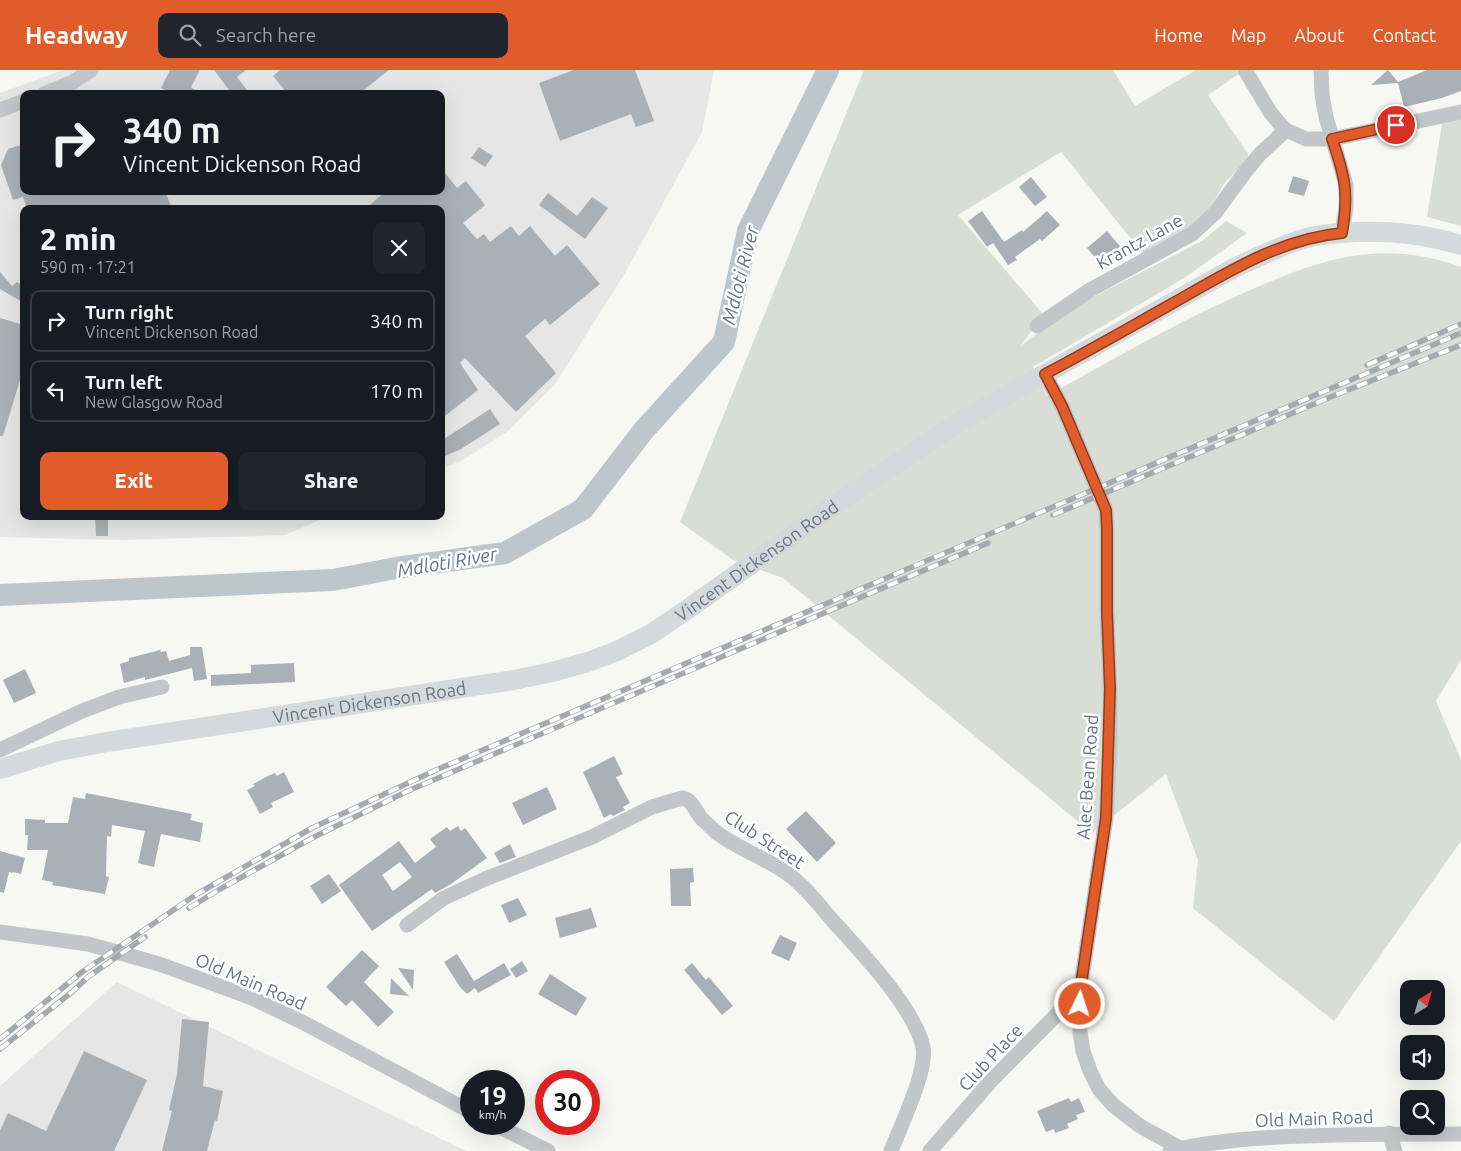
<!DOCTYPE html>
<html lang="en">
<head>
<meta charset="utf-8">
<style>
	body { margin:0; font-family:Ubuntu,sans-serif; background:#20242c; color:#f1f3f6; height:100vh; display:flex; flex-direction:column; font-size:19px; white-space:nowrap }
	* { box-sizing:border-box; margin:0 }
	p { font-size:16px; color:#9ea1a6 }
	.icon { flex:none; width:28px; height:28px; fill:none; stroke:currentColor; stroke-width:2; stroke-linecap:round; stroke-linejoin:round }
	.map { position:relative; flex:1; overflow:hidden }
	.panel { position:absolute; left:20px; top:135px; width:425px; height:315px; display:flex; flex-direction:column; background:#171b24; border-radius:10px; box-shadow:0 5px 20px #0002 }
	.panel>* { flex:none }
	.hud { position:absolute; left:20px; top:20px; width:425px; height:105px; border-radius:10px; box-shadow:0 5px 20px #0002; background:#171b24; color:#f1f3f6; overflow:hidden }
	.needle { width:32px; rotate:37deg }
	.tools { position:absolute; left:1400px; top:910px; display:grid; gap:10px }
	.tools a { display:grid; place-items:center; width:45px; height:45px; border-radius:10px; background:#171b24; box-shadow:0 5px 20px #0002; font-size:25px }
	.speed { position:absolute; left:460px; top:1000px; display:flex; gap:10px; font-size:25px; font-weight:700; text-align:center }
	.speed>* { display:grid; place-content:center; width:65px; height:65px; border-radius:50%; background:#171b24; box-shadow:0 5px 20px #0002; line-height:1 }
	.speed small { font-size:12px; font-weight:400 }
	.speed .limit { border:8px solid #d22; background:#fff; color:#111 }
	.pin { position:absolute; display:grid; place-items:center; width:42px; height:42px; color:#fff; margin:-21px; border:2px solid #fff; border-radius:50%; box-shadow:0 1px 5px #0007 }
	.me { position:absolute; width:55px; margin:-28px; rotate:4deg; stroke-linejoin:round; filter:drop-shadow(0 0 4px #0008) }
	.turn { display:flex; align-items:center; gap:18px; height:105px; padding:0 20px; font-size:22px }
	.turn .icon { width:65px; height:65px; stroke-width:2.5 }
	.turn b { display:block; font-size:35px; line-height:42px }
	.round { display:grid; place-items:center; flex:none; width:52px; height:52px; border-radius:10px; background:#20242c }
	.summary { display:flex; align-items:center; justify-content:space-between; height:85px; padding:0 20px }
	h1 { font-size:30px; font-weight:800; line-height:38px }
	.primary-button { display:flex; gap:10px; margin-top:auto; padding:10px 20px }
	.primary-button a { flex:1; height:58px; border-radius:10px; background:#e05d2b; color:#fff; font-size:20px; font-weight:800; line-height:58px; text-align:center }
	.primary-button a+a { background:#20242c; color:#f1f3f6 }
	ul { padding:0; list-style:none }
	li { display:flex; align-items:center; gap:15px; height:62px; margin:0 10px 8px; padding:0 10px; border:2px solid #363941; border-radius:10px }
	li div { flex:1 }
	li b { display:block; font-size:19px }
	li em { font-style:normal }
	header { display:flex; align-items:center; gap:30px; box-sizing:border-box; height:70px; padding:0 25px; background:#e05d2b; color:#fff }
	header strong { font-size:24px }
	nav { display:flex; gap:28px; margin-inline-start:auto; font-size:18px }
	.search { width:350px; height:45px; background:#20242c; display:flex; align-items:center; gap:12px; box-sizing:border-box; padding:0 18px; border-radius:10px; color:#9ea1a6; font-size:19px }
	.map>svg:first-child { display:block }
	.built { fill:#e5e6e5; fill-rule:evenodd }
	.green { fill:#d8ded5 }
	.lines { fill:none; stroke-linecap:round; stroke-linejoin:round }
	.river { stroke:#bcc6cb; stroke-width:22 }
	.building { fill:#a9b1b6; fill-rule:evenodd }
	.minor { stroke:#c2c6c9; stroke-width:15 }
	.major { stroke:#d4d9dc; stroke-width:20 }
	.rail-casing { stroke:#a5aab0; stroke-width:5.5 }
	.rail { stroke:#fff; stroke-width:4; stroke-dasharray:11; stroke-linecap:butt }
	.route-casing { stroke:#923c1c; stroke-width:12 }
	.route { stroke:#e05d2b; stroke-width:9 }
	.labels { text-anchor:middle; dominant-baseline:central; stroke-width:5; stroke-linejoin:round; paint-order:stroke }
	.street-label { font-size:18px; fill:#667684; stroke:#fff }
	.water-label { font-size:19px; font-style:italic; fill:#637780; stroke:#fff }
</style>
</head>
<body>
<header>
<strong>Headway</strong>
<div class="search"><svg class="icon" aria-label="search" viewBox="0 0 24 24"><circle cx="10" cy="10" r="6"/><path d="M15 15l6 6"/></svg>Search here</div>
<nav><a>Home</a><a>Map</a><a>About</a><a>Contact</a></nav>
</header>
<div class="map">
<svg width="1461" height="1081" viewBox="0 0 1461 1081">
	<rect width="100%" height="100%" fill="#f7f7f4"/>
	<!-- built -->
	<g class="built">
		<path d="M63,0h651l-12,62 -77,141 -70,111 -47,47 -45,29 -22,9v-260h-417v307h305l-44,19 -164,5 -121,-3v-444zM24,24h417v97h-417z"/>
		<path d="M117,912l349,169h-466v-65z"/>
	</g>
	<!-- green -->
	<g class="green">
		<path d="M864,0h249l22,36 61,-36h40l3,4 -31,21 40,59v6l-23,22 -16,28 -26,23 -39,22 -83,-103 -103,63 86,100 -24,31 54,-39 128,-66 24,-20 21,12 -61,44 -153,90 14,29c60,-33 119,-68 181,-96 81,-36 144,-65 233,-33v393l-25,41 25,59v81l-127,180 -141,-113 5,-48 -32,-86 -74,59 -309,-255 -50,-18 -53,-38z"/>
		<path d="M1461,50v106l-34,-9 15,-93z"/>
	</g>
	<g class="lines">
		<!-- river -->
		<path class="river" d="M0,525l333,-15 63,-12 109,-15 78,-44 61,-79 80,-88 24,-111 80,-161"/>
	</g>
	<!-- building -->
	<g class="building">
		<path d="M170,0h30l-9,17 9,7h-26l-13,-6z"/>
		<path d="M214,0h32l-9,7 13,17h-18z"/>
		<path d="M280,0h109l-30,24h-71l-15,-18z"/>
		<path d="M574,0h61l19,51 -18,6 -5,-13 -71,27 -21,-58z"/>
		<path d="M1388,0l10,12 29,-12h34v21l-19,7 -38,9 -6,-24 -27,2z"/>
		<path d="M24,74v47h141l7,18h-145l-4,-12 -10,3 -12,-35 7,-16z"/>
		<path d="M479,77l14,9 -8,11 -14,-9z"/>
		<path d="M441,98l16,20 9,-7 19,24 -22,18 14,16 7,-5 6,8 21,-16 8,10 11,-10 25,30 12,-11 33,39 -50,41 -5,-6 -20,17 31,37 -40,39 -51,-54 -5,5 18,27 -37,29v-210h-76l21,-18h55z"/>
		<path d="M1293,106l16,5 -5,15 -16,-4z"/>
		<path d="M1031,107l16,20 -12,9 -16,-19z"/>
		<path d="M548,123l29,23 15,-19 16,11 -23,31 -46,-34z"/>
		<path d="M982,141l22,31 18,-12 1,2 24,-21 13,14 -18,16 -2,-2 -25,18 2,3 -9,5 -15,-22 -6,4 -19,-26z"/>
		<path d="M1107,161l18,21 -20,17 -18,-21z"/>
		<path d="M0,202l12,14 5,-4 7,4v17l-24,-14z"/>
		<path d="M0,248l24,7v42l-21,69h-3z"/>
		<path d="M490,339l10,15 -39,25 -20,9v-17z"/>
		<path d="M95,446h13v20h-12z"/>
		<path d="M190,577h12l5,32 -13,2 -2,-13 -47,12v-3l-21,6 -4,-19 9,-3v-3l31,-8 1,2 5,-1 3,10 21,-6z"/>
		<path d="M294,593l1,19 -84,4v-11l40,-2v-8z"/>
		<path d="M25,599l11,24 -22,10 -11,-23z"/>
		<path d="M614,686l9,18 -7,3 14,26 -7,4 2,3 -12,6 -2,-2 -7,4 -21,-46z"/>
		<path d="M284,702l10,20 -23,11 2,4 -13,7 -13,-24 8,-4 -2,-2 15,-8 7,-3 2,3z"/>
		<path d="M547,717l10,22 -34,16 -11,-22z"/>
		<path d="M86,723l106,21 -2,6 13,3 -3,19 -39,-8 -7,33 -16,-4 7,-32 -33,-6 -1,12 -4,-1 -1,40 3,1 -4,17 -53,-9 1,-3 -11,-2 6,-30h-21l1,-15h-3v-16l20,1v3h23l5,-26 12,2z"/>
		<path d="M806,741l30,32 -19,19 -31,-33z"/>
		<path d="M458,756l3,5 4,-3 22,30 -36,26 -16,9 -3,-4 -60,42 -33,-46 60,-44 16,22 21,-16 -6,-8 17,-12 3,4zM400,792l12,15 -19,14 -11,-16z"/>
		<path d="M510,774l6,13 -16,6 -6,-10z"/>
		<path d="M0,781l25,7 -4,16 -8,-2 -1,1 -3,-1 -5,21 -4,-1z"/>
		<path d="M693,798l1,14 -4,1 1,23h-20l-1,-37z"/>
		<path d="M329,804l12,17 -19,13 -12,-18z"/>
		<path d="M518,828l9,17 -18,8 -8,-18z"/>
		<path d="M591,838l6,19 -37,11 -5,-20z"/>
		<path d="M780,865l17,8 -8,18 -18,-8z"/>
		<path d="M362,880l17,16 -15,16 30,30 -16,15 -26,-27 -6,6 -20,-19z"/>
		<path d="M457,884l17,27 30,-18 7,12 -33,18 -3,-5 -8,6 -7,-7 -16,-25z"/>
		<path d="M522,891l6,10 -12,7 -6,-9z"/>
		<path d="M692,893l14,17 3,-3 24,29 -11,9 -38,-45z"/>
		<path d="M398,898l16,2 -1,20z"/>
		<path d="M550,904l37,24 -11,18 -38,-22z"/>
		<path d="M391,908l18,18 -19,-2z"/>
		<path d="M182,949l27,3 -6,64 20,5 -6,30 -2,-1 -8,31h-45l10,-40 -3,-1 8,-36z"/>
		<path d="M84,981l63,29 -33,71h-114v-20l8,-18 38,18z"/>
		<path d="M1069,1028l2,4 8,-4 6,14 -9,3 2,4 -11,5 2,4 -14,5 -1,-4 -8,3 -9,-21z"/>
	</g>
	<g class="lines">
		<!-- minor -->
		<g class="minor">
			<path d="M1245,0l25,42 10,12 6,6 20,9h26l129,-27"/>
			<path d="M1321,0l1,25 4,22 20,68v23l-4,25"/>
			<path d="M44,24l29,-12 18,-12"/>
			<path d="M0,40l24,-9"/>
			<path d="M1037,256l53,-36 102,-56 23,-21 30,-41 15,-18 26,-24"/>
			<path d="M1045,304l17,32 44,104 1,19v83l3,77v59l-4,70 -26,173v41l3,19 7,20 9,18 14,16 27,21 40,22"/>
			<path d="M0,680l82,-39 37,-14 43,-10"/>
			<path d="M407,855l37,-27 41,-19 107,-42 60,-30 30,-9c11,2 13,13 20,21 4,4 10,9 14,13 22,17 50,26 72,42 18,13 31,31 45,47 27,30 81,86 90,126 5,23 -23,80 -32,104"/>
			<path d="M0,862l88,12 71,20 47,17 46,17 50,24 169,90"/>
			<path d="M494,1054l54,27"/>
			<path d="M1389,1063l6,18"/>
			<path d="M930,1081l59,-68 91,-92"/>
			<path d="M1170,1081c45,-11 92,-14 138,-15 51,-2 102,-2 153,-2"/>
		</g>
		<!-- major -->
		<path class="major" id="s1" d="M0,699l59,-18 48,-9 407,-62 38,-8 36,-10 29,-11 34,-17 37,-25 172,-122 99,-65 277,-155c22,-10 44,-21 67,-28 17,-5 35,-6 53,-7 38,-1 68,2 105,13"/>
		<defs>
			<g id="rail">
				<path d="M1367,295l94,-41"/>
				<path d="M1053,445l280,-119 128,-51"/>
				<path d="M189,838l33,-20 92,-51 96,-47 578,-247"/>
				<path d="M0,969l82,-67 115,-78 115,-66 124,-58 1025,-437"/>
				<path d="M0,979l72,-57 16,-15 57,-40"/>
			</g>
		</defs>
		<!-- rail casing -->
		<use href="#rail" class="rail-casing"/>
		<!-- rail -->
		<use href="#rail" class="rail"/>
	</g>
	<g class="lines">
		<defs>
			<path id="route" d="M1080,934v-13l26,-173 4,-129 -3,-77v-83l-1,-19 -44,-104 -17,-32c44,-23 87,-48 130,-72 53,-30 105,-63 167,-69 7,-40 3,-57 -10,-94l64,-14"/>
		</defs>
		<!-- route casing -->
		<use href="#route" class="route-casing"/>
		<!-- route -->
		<use href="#route" class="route"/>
	</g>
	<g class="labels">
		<!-- street labels -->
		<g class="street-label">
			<text transform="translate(1139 171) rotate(-29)">Krantz Lane</text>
			<text stroke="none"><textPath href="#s1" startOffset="796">Vincent Dickenson Road</textPath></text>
			<text stroke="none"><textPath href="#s1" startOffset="376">Vincent Dickenson Road</textPath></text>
			<text transform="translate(1087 707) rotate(-86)">Alec Bean Road</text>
			<text transform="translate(765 769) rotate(33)">Club Street</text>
			<text transform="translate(251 911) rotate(23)">Old Main Road</text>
			<text transform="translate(990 987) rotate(-47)">Club Place</text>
			<text transform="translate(1314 1048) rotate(-2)">Old Main Road</text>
		</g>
		<!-- water labels -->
		<g class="water-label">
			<text transform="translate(740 205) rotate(-76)">Mdloti River</text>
			<text transform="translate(447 492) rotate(-10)">Mdloti River</text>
		</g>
	</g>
</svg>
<div class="tools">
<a><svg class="needle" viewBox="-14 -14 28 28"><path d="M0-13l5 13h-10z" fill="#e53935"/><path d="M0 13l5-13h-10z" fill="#9ea1a6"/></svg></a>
<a><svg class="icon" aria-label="sound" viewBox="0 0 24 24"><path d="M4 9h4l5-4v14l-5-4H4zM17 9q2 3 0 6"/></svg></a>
<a><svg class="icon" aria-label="search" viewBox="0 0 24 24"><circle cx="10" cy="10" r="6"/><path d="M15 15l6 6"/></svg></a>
</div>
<div class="speed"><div>19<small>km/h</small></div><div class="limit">30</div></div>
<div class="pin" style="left:1396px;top:55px;background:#d93025"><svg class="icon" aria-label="arrive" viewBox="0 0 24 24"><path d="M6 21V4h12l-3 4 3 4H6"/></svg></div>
<svg class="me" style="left:1080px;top:934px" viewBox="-20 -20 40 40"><circle r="17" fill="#e05d2b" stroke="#fff" stroke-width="3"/><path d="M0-11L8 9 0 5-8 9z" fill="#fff"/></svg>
<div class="hud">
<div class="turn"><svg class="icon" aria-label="right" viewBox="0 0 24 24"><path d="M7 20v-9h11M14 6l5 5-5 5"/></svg><div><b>340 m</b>Vincent Dickenson Road</div></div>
</div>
<section class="panel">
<div class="summary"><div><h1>2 min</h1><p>590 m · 17:21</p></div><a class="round"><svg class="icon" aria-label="close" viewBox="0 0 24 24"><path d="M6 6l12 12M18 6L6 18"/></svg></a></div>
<ul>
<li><svg class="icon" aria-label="right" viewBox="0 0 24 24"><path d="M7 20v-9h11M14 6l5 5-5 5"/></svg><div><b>Turn right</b><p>Vincent Dickenson Road</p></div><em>340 m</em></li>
<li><svg class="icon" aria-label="left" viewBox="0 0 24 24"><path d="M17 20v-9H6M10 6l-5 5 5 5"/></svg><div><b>Turn left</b><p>New Glasgow Road</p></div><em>170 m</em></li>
</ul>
<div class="primary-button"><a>Exit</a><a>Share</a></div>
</section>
</div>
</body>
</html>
